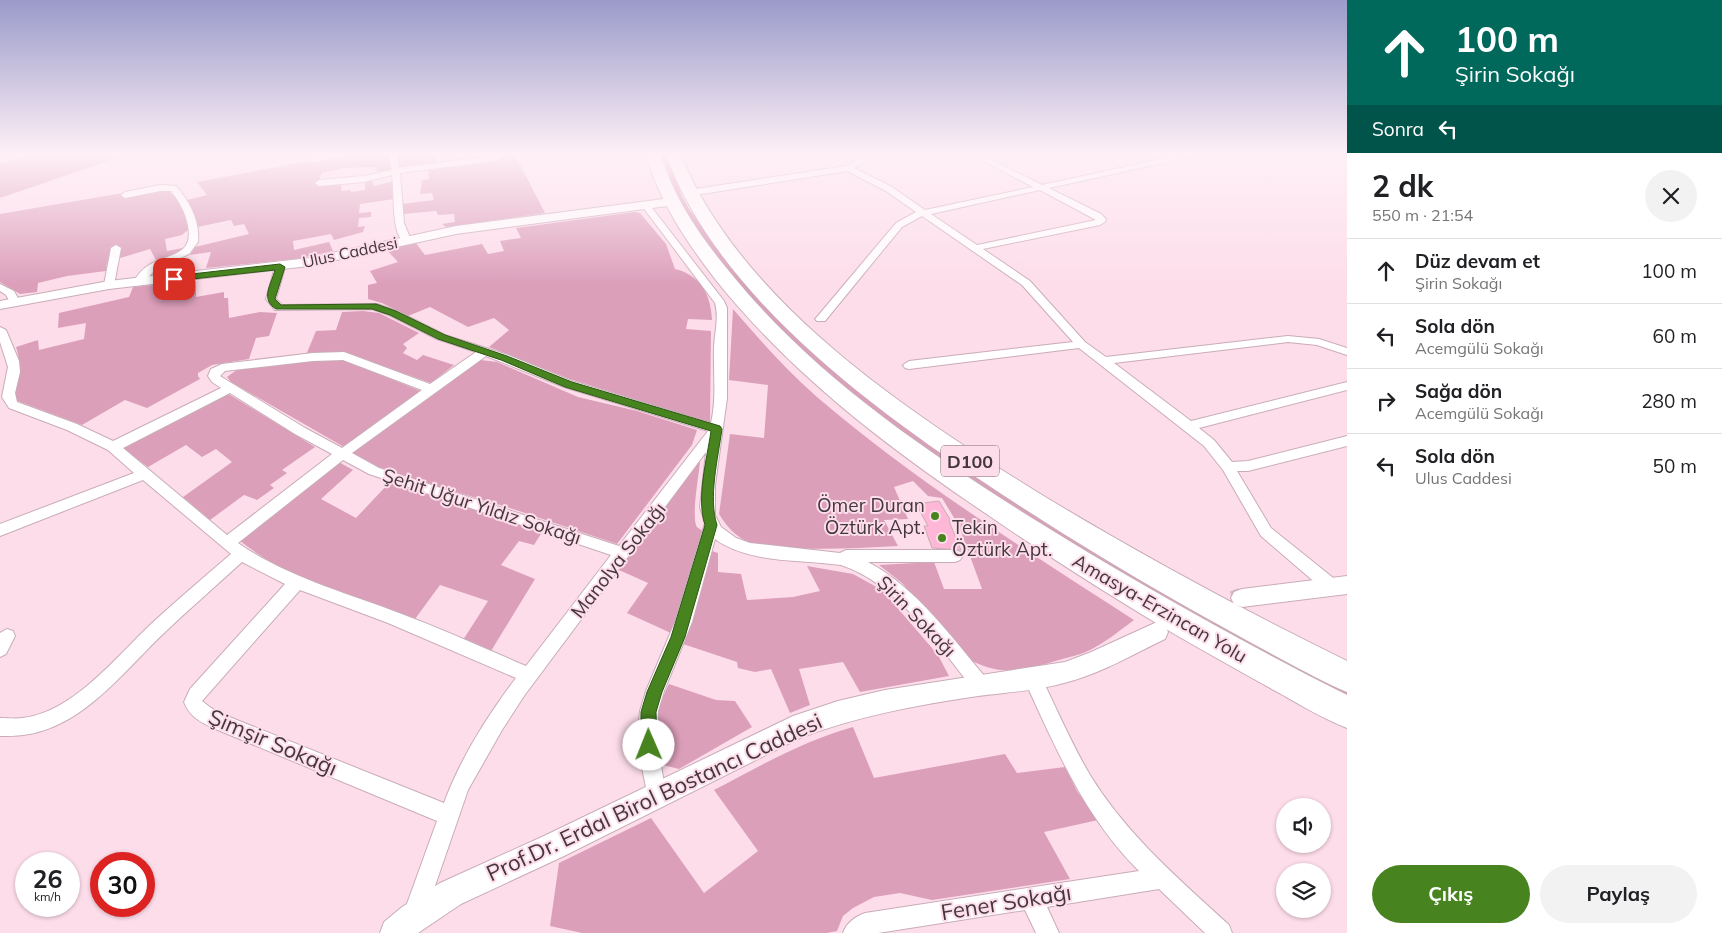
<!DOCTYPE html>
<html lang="tr">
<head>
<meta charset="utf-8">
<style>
	body { margin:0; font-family:Mulish,sans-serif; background:#f2f2f2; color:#202124; height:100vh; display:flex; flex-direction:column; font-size:19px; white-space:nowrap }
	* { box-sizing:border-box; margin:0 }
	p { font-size:16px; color:#757577 }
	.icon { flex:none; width:28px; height:28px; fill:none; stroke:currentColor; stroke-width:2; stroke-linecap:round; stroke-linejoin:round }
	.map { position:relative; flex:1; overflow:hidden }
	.side { display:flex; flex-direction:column; background:#fff; width:375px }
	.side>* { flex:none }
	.banner { background:#00695c; color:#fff; overflow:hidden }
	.tools { position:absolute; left:1276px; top:798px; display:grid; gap:10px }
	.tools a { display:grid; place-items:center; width:55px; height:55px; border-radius:50%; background:#fff; box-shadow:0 1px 4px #0004; font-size:25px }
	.speed { position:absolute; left:15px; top:852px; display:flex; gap:10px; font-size:25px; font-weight:700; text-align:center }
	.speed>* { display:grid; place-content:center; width:65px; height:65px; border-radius:50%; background:#fff; box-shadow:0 1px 4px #0004; line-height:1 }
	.speed small { font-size:12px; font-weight:400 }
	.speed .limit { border:8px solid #d22; background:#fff; color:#111 }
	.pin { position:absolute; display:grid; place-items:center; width:42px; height:42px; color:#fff; margin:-21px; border-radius:10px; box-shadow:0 2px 8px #0006 }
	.me { position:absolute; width:55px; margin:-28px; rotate:359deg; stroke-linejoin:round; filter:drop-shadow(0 0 4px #0008) }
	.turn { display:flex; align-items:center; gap:18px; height:105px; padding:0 25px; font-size:22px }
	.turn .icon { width:65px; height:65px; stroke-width:2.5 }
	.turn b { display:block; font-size:35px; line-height:42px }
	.then { display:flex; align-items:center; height:48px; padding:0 25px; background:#0003; gap:10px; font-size:19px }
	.round { display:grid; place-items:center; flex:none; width:52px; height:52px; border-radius:26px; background:#f2f2f2 }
	.summary { display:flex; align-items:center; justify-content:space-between; height:85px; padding:0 25px }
	h1 { font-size:30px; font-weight:700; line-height:38px }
	.action { display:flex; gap:10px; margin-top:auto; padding:10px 25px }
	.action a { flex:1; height:58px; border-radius:30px; background:#47831f; color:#fff; font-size:20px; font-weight:700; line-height:58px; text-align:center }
	.action a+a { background:#f2f2f2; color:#202124 }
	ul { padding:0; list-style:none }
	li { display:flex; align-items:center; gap:15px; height:65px; padding:0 25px; border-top:1px solid #e0e0e0 }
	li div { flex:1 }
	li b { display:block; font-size:19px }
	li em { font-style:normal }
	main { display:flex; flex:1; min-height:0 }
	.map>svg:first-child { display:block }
	.green { fill:#dc9fba }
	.building { fill:#feb7d6; stroke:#c9abb7 }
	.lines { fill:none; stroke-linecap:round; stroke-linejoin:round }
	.secondary-tunnel { stroke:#d8bcc7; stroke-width:21; stroke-dasharray:21 11; stroke-linecap:butt }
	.street-casing { stroke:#c9acb8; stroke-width:2 }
	.secondary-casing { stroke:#c9acb8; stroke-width:2 }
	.highway-casing { stroke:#c9acb8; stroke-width:2 }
	.street { fill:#fff; fill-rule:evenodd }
	.secondary { fill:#fff; fill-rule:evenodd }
	.highway { fill:#fff; fill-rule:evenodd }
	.route { fill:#47831f; stroke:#2e5514 }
	.poi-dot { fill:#47831f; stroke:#fdddea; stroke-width:2 }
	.labels { text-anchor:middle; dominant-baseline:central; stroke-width:4; stroke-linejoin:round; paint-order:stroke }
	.far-street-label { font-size:16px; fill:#43373c; stroke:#fdddea }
	.shield { fill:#fdddea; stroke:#7b6970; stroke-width:1 }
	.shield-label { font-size:18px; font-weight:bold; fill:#43373c }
	.poi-label { font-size:19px; fill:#43373c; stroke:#fdddea; text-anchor:end }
	.street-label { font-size:19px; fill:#43373c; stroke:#fdddea }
	.near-street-label { font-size:22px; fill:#43373c; stroke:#fdddea }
</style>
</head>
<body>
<main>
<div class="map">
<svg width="1347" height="933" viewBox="0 0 1347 933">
	<rect width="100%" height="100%" fill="#fdddea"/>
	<!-- green -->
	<g class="green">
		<path d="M34,154h95l-129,44v-34z"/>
		<path d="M358,154h31l4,16 -15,3 -3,-6 -32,1 -21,5 -5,12 25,-1 -1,7 9,-1 1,2 14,-2v-7h-4v-3l10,-1 3,7 20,-5v18l-34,5 -1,9 12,-1v5l-12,1 -1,9 7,-1 -2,6 -29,8 -3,-6 -38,7 1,9 35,-8 4,9 -37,8 -90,9 5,-16 -21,3 5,-8 54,-13 -5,-10 -10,2 -3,-6 -34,7 -10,-27 20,-5 -10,-13 112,-21z"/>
		<path d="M455,154l-20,3 2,8 -36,4 -3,-14z"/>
		<path d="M661,154h5l16,42 7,13 43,58 108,109 71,55 436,260v9l-237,-131 -142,-91 -85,-60 -82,-69 -46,-46 -49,-59 -25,-37z"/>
		<path d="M508,155h7l30,58 -99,14 -4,-3 13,-2 -1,-8 -16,1 -2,-4 -33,3 -1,-10 32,-4 -2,-7 -12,1 2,-14 7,-1 -1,-11 66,-8z"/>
		<path d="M164,186l16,17 9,26 -7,6 -17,4 2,12 21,-4 -4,3 -27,12 -7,-13 -43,13 -1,9 -39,5 -29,7 -1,9 -17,2 -20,-12v-68z"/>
		<path d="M635,212l5,1 26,31 9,25c25,6 36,25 37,51l-24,-1 -2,10 25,2 -1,92 -140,-44 -81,-32 20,-17 -15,-12 -26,9 -38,-20 -22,9 -26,-13 -14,-4v-14l9,-2 -7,-12 28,-9 -13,-14 30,-6 10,13 57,-11 6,10 16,-3 -4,-10 21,-3 -5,-10z"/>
		<path d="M196,281v16l28,-5v6h4l1,20 31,-6 17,1 -8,23 -13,2 -7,21 -37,6 -14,8v3l2,3 -53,29 -22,-8 -43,25 -67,-25c-2,-22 9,-28 1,-53l22,-7 1,10 45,-11 2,-16 -28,5 1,-15 70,-16 4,-10z"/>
		<path d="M733,309c27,31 53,61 84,88 98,84 209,153 317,223 -15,11 -29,23 -46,31 -8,4 -20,6 -29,9 -33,10 -55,17 -87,1l-70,-78 -23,-18 55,-3 10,27h38l-23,-63 -17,-28 -14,-2 -15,-15 -19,6 14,32 -24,1 14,26c-37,2 -73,4 -109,2 -12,-1 -28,-1 -39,-5 -14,-6 -23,-16 -31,-29l11,-80 34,4 4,-53 -39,-5z"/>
		<path d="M363,311l16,2 40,20 -16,11 4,4 -4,5 14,7 6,-5 31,10 -23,18 -77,-27 -48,-1 10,-24 20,-1 6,-18z"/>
		<path d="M342,359l81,33 -79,55 -113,-65 -4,-5 11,-8 77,-9z"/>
		<path d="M481,360l16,2 81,35 59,14 60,19 -5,15 -75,99 -104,-35 -127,-38 -37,-19z"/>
		<path d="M227,393l88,54 -33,23 5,3 -17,12 4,3 -17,12 -13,-5 -34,25 -27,-23 49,-35 -16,-13 -14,8 -16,-12 -38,22 -26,-19z"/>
		<path d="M337,461l16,9 -32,29 35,19 33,-35 155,46 -10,16 -15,-4 -18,24 34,14 -44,72 -28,-11 25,-39 -48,-16 -25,34c-60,-21 -127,-39 -176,-79z"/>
		<path d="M697,462h3c-1,12 -9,56 -3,65 1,1 6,4 7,5l-31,102 -46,-21 21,-30 -29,-13z"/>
		<path d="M709,550l9,3v19l23,2 6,26 46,-3 27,-6 -13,-25 46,8 29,16 56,65 11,21 -89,16 -17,-30 -44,7 11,36 -20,8 -19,-44 -16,3 -17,-4 -1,-6 -54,-18z"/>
		<path d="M669,684l47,16 19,1 17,26 -73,42 -20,-5c-6,-31 -5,-51 10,-80z"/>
		<path d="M853,727l21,51 131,-24 12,19 48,-6 12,24 21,29 -54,12 26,47 -138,21 -32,-7 -26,4 -21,11 -10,8 -6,15 -10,2h-245l-32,-7 9,-63 92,-45 53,75 54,-42 -44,-61c46,-24 89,-49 139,-63z"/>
	</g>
	<!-- building -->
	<path class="building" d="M939,501l12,20h-2l12,29 -29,-2 -8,-22h4l-12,-22z"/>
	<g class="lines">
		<!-- secondary-tunnel -->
		<path class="secondary-tunnel" d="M1174,625l68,-27"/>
		<defs>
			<g id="street">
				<path d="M307,154h8l2,3 17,-3h17l-36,8h-3z"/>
				<path d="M389,154h8l2,14 109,-14 -14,7 -94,12 4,50 7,17 -5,3c-16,-6 -11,-53 -14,-68l-28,7 -45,4 -4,-3 4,-3 45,-4 28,-6z"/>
				<path d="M867,154h10l-23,14 38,19 33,23 108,-23 -63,-33h10l62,31 142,-31h15l-4,2 -146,32 52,26 5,5 -1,3 -5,3 -117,24 47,32 55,61 21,15 182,-21 31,3 28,9v7l-30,-10 -29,-3 -174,21 77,58 156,-39v8l-148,38 15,12 18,22 16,-1 99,-25v10l-99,25h-11l34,57 66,53 2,5 -2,5 -6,2 -6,-2 -64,-55 -38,-66 -19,-24 -125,-98 -170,21 -4,-1 -2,-3 6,-4 164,-19 -51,-57 -100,-69 -20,11 -77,94h-8l-2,-2 2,-2 79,-94 20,-11 -30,-21 -39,-20 -158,25 -4,-3 4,-3 157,-24zM1040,190l56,30 -119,25 -46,-31z"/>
				<path d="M160,185l16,1c14,16 24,35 22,56l-9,12 -33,15 -14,15 -4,1 -5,-3c4,-6 9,-13 16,-17 20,-12 45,-9 39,-39 -2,-13 -9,-25 -17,-35h-11l-35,7 -4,-3 4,-3z"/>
				<path d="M646,203l3,1 75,97 3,7v90l-12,87v30l6,12 15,11 14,5 90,10 6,-3h109l5,2 3,4 -3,4 -5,2h-87c50,27 83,75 119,117l3,6 -3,6 -6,2 -6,-2c-36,-44 -78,-108 -134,-126 -41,-6 -92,-1 -126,-26l-23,83 -28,69 -6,20 -1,31 9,53 -3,7 -7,3 -7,-3 -10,-49 -1,-21 2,-21 6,-20 29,-69 30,-99 -5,-16 6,-55 -182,244 -22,34 -34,60 -42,122 -3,8 -8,3 -8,-3 -3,-8 33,-91 -224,-93c-14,-7 -23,-11 -29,-26l6,-13 95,-105 -43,-22c-26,24 -53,47 -79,72 -40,38 -81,94 -140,101 -7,1 -15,1 -23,1v-18c8,0 15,1 23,0 50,-6 93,-61 128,-94 26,-24 53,-47 80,-70l-88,-74 -143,56v-12l134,-51 -26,-23 -41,-20 -58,-22 -7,-11 6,-30 -8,-25v-15l6,3 13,31 1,11 -5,21 2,9 60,22 36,17 108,-53 -9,-6 -4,-6 3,-7 11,-5 91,-11 31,-1 86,32 46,-32 -39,-13 -48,-24 -17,-6 -97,1 -9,-11 9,-32 5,-3 5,3 -9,32 6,6 95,-1 20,7 48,24 63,20 64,26 139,42c6,-26 2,-51 3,-77 1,-15 5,-28 1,-43l-73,-97zM486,356l78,31 144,44 -89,115 -240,-78 -27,-15zM343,360l79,30 -80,58 -37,-20 -85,-52 5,-5 8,-1 80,-9zM230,393l65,41 37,20 -105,81 -104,-87zM343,460l26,14 242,81 -85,111c-42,-18 -84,-37 -127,-53 -55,-21 -112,-36 -161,-70zM300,590l88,33 128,55c-28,37 -56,81 -72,125l-217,-87 -16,-8 -9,-7z"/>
				<path d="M116,245l5,3 -7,37 -5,3 -5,-3 7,-37z"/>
				<path d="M0,284l14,7 6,11 -1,2h-8l-5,-9 -6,-4z"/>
				<path d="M7,629l6,2 2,5 -9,18 -6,3v-24z"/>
				<path d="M1033,671l6,2c17,34 32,70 51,102 36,59 89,104 139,150l3,8h-27l-46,-44 -112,18 12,26h-23l-11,-23 -147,23h-35c4,-11 12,-16 22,-20l274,-42c-54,-53 -84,-124 -115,-192l3,-6z"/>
			</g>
			<g id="secondary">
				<path d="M671,198l6,4 -2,3 -219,29 -147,32 -200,23 -109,20v-8l109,-20 200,-23 147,-32z"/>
				<path d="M1347,576v18l-105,13 -8,-3 -3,-6 3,-6 8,-3z"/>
				<path d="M1157,622l8,3 3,7 -3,7c-33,16 -65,35 -101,44 -28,8 -57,9 -86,13 -61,9 -121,20 -178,42l-236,118 -103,48 -43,29h-38l4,-11 18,-15 38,-24 104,-47 249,-120 45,-15 47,-11 180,-28 24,-9z"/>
			</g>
			<g id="highway">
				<path d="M646,154h14c15,47 42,85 73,122 81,99 187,171 294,239 104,65 211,125 320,180v33c-23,-9 -45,-22 -66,-34 -35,-19 -70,-39 -105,-59 -64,-38 -127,-78 -188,-120 -101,-68 -197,-141 -273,-236 -29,-38 -56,-78 -69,-125z"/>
				<path d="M666,154h14c62,150 229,259 362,341 99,60 201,115 305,166v31c-22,-9 -43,-21 -64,-32 -35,-19 -70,-38 -105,-58 -65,-37 -130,-77 -193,-119 -118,-78 -270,-191 -319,-329z"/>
			</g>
		</defs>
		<!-- street casing -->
		<use href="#street" class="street-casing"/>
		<!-- secondary casing -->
		<use href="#secondary" class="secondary-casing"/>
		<!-- highway casing -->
		<use href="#highway" class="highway-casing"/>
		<!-- street -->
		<use href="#street" class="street"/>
		<!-- secondary -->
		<use href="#secondary" class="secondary"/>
		<!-- highway -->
		<use href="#highway" class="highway"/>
	</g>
	<!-- sky -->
	<linearGradient id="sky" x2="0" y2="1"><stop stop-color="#9b9bca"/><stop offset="0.54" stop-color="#fef0f6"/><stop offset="1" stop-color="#fef0f6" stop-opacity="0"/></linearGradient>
	<rect width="1347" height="285" fill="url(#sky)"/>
	<!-- route -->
	<path class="route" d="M280,264l5,3 -10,32 6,6 95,-1 20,7 49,24 62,21 65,26 148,44 2,3c-4,29 -14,69 -5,96l-32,112 -23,55 -6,20 1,33 -3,6 -5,2 -6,-2 -2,-6v-33l6,-20 24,-55 34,-112c-9,-27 2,-66 6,-94l-146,-44 -64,-27 -63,-21 -48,-24 -18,-6h-96c-16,-10 -5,-24 -1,-39l-101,11 -4,-2 4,-3z"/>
	<!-- markers -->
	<g class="poi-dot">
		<circle cx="935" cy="516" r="5"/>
		<circle cx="942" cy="538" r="5"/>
	</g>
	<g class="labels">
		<!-- far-street labels -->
		<g class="far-street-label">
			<text transform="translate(350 252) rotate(-12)">Ulus Caddesi</text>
		</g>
		<!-- shield labels -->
		<rect class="shield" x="941" y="445.5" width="58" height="31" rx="4"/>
		<g class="shield-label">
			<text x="970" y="461">D100</text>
		</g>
		<!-- poi labels -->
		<g class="poi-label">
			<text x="925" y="505">Ömer Duran<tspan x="925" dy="22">Öztürk Apt.</tspan></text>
			<text x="952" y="527" text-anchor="start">Tekin<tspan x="952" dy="22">Öztürk Apt.</tspan></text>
		</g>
		<!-- street labels -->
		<g class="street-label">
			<text transform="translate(482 506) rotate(18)">Şehit Uğur Yıldız Sokağı</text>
			<text transform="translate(618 560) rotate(-52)">Manolya Sokağı</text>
			<text transform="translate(1160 608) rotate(30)">Amasya-Erzincan Yolu</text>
			<text transform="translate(917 616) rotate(46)">Şirin Sokağı</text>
		</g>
		<!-- near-street labels -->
		<g class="near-street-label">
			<text transform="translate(273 742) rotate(23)">Şimşir Sokağı</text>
			<text transform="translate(654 797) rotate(-25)">Prof.Dr. Erdal Birol Bostancı Caddesi</text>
			<text transform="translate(1006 902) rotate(-9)">Fener Sokağı</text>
		</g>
	</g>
</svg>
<div class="tools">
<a><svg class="icon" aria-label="sound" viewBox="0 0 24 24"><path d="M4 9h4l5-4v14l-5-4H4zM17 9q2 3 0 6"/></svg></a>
<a><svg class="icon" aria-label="layers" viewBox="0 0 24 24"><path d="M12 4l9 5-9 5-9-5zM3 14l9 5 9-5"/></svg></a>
</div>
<div class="speed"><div>26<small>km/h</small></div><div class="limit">30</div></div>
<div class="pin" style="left:174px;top:279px;background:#d93025"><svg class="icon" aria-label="arrive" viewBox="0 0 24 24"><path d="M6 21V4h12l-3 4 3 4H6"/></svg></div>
<svg class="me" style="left:649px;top:745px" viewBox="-20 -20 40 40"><circle r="19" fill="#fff"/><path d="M0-13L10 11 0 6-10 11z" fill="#47831f"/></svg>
</div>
<section class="side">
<div class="banner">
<div class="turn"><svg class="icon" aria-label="ahead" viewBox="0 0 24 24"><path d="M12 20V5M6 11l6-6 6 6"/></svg><div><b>100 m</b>Şirin Sokağı</div></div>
<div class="then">Sonra<svg class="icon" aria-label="left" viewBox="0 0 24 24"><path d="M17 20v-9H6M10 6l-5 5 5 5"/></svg></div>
</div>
<div class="summary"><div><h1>2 dk</h1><p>550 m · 21:54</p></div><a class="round"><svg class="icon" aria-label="close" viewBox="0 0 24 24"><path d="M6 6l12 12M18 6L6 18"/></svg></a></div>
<ul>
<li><svg class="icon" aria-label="ahead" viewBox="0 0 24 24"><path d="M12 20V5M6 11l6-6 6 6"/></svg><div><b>Düz devam et</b><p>Şirin Sokağı</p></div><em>100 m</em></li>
<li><svg class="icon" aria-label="left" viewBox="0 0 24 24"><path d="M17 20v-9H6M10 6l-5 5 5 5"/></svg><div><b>Sola dön</b><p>Acemgülü Sokağı</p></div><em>60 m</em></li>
<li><svg class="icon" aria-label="right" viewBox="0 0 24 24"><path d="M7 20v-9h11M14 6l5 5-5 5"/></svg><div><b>Sağa dön</b><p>Acemgülü Sokağı</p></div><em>280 m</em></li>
<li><svg class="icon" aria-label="left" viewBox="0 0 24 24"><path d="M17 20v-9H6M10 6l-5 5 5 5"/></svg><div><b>Sola dön</b><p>Ulus Caddesi</p></div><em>50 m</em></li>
</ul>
<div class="action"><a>Çıkış</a><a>Paylaş</a></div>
</section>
</main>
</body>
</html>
